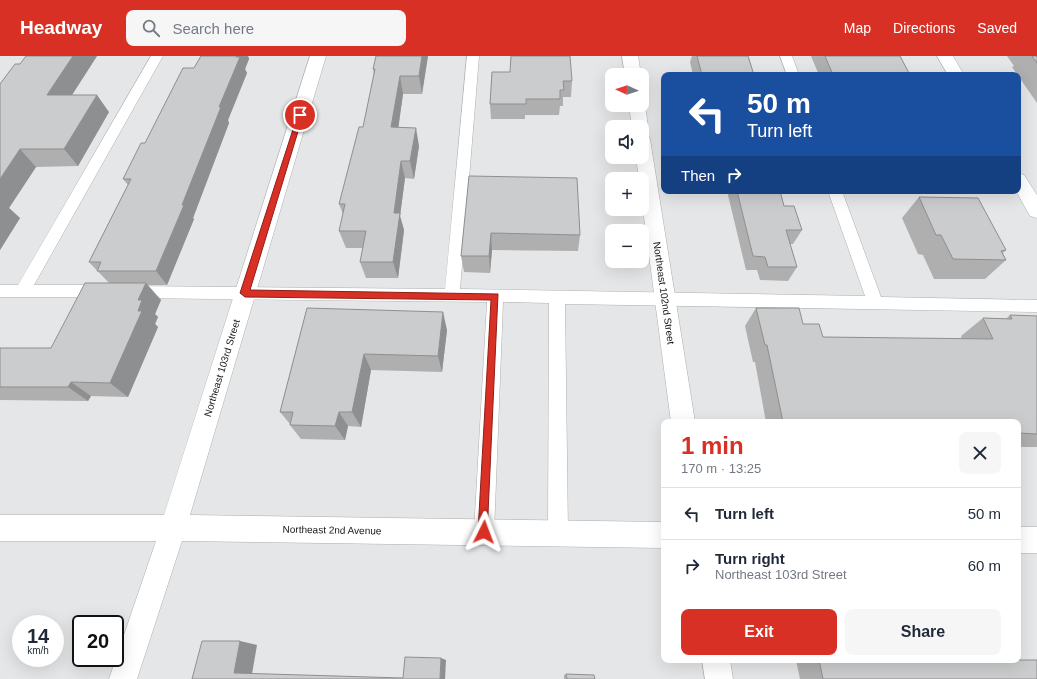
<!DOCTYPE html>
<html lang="en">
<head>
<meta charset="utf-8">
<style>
	body { margin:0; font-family:Arial,sans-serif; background:#f6f6f7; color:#1f2937; height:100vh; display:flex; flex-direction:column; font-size:15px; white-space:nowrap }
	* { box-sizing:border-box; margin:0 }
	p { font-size:13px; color:#747a83 }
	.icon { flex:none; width:22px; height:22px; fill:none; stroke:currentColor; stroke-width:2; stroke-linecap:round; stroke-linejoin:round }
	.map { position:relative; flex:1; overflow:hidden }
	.side { position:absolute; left:661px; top:363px; width:360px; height:244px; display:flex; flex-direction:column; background:#fff; border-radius:8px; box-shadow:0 4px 16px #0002 }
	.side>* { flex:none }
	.guide { position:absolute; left:661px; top:16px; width:360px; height:122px; border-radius:8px; box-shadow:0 4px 16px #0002; background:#1a4fa0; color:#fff; overflow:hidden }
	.needle { width:26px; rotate:273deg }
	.fabs { position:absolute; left:605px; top:12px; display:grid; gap:8px }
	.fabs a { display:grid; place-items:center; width:44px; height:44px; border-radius:8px; background:#fff; box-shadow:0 4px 16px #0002; font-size:20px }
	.speed { position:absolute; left:12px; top:559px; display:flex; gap:8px; font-size:20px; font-weight:700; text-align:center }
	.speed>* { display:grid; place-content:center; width:52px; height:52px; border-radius:50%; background:#fff; box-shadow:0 4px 16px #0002; line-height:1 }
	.speed small { font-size:10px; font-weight:400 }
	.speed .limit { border:2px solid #111; border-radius:6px; background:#fff; color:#111 }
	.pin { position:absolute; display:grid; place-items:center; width:34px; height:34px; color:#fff; margin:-17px; border:2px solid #fff; border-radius:50%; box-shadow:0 1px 4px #0007 }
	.me { position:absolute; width:44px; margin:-22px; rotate:3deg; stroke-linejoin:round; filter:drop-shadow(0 0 3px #0008) }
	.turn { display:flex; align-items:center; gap:14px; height:84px; padding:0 20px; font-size:18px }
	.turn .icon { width:52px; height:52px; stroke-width:2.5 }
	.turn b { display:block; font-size:28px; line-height:34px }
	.then { display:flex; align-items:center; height:38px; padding:0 20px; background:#0003; gap:8px; font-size:15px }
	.round { display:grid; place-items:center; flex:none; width:42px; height:42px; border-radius:8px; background:#f6f6f7 }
	.headline { display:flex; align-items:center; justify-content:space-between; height:68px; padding:0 20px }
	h1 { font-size:24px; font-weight:700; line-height:30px; color:#d93025 }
	.action { display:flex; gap:8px; margin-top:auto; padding:8px 20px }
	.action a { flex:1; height:46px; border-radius:8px; background:#d93025; color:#fff; font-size:16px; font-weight:700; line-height:46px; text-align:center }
	.action a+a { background:#f6f6f7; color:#1f2937 }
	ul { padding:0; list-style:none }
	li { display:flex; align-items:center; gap:12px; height:52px; padding:0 20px; border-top:1px solid #e0e1e3 }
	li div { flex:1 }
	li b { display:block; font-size:15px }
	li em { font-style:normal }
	header { display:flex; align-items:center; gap:24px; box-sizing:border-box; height:56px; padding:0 20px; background:#d93025; color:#fff }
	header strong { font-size:19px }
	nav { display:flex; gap:22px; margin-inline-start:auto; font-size:14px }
	.search { width:280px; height:36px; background:#f6f6f7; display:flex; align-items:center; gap:10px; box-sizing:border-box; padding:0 14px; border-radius:8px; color:#747a83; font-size:15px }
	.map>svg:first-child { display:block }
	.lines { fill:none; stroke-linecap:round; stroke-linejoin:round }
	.lane-casing { stroke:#aeafb0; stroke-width:1 }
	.street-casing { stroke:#aeafb0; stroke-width:1 }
	.secondary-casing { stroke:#aeafb0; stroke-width:1 }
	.lane { fill:#fff; fill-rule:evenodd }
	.street { fill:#fff; fill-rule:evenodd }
	.secondary { fill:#fff; fill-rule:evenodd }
	.wall { fill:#afafb0 }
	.shaded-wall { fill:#8e8f90 }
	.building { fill:#cbcccd; stroke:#8e8f90 }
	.route { fill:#d93025; stroke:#8d1f18 }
	.labels { text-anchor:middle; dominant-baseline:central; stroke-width:4; stroke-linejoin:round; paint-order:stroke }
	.street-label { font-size:10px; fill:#151616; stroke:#fff }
</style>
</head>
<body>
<header>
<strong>Headway</strong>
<div class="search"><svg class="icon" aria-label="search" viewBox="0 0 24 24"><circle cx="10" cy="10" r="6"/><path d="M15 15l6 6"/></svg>Search here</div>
<nav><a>Map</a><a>Directions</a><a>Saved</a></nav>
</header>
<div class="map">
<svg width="1037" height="623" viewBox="0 0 1037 623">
	<rect width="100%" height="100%" fill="#e5e6e7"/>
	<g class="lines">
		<defs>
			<g id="lane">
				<path d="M151,0h12l-129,229h69l6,2 2,4 -2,4 -6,2h-103v-12h18z"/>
				<path d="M467,0h12l-19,233 405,7 -37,-105h14l39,106 156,3v12l-472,-8 3,230 -3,7 -7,3 -7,-3 -3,-7 1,-231 -46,-1 -9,231 -3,7 -7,3 -7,-3 -3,-7 13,-231 -356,-4 -6,-2 -2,-4 2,-4 6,-2 314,3z"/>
				<path d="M780,0h12l7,19h-12z"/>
			</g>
			<g id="street">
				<path d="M622,0h16l3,19h-16z"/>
				<path d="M937,0h16l11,19h-16z"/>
				<path d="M642,45l3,4 3,22 -2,4 -4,1v-5h-10l-3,-22h13z"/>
				<path d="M642,77l6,2 2,4 45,283h-24l-29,-220v-23h-3l-3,-22h6z"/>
				<path d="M1018,117l6,2 13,20v23l-7,-2 -14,-25h2z"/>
				<path d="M702,604h28l3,19h-28z"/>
			</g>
			<g id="secondary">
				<path d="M310,0h16l-136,459 474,7v26l-482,-7 -45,138h-28l47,-138h-156v-26h164z"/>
				<rect x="1018" y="471" width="19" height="26"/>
			</g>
		</defs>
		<!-- lane casing -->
		<use href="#lane" class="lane-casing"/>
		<!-- street casing -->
		<use href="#street" class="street-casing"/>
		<!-- secondary casing -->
		<use href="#secondary" class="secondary-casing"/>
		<!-- lane -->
		<use href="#lane" class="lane"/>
		<!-- street -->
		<use href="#street" class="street"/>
		<!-- secondary -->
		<use href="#secondary" class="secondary"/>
	</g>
	<!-- wall -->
	<g class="wall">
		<path d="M97,0l-25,39 37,17 -31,54 -42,1 -27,41 11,10 -20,32v-166l20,-20z"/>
		<path d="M201,0h47l1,3 -4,10 2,4 -19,47 1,3 -36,95 1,1 -27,66h-20l14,15 -6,14 3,3 -3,7 3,3 -30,70 -37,-1 -3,5 -88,-1v-52h51l58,-65 -20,-21 39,-77 -5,-6 22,-36 49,-75z"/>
		<path d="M428,0l-6,38h-19l-5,33 21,19 -5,33 -9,-1 -5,38 4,14 -6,48h-32l-6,-16 3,-14h-17l-7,-17 4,-17 -4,-10 24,-77 11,-52 -1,-6z"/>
		<path d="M692,0h56l6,19h-61l-3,-13z"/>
		<path d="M811,0h89l10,19h-91z"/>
		<path d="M1007,0h30v47l-25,-36 2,-1z"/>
		<path d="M492,16l80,9 -1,16h-8v9h-3l-1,9h-34v4h-34l-1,-15z"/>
		<path d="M469,120l111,59 -2,16 -86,-1 -2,23 -26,-1 -3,-16z"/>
		<path d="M727,135h53l4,15 18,24 -9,14h-3l7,23 -9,14 -28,-1 -3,-10h-11z"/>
		<path d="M919,141l87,53 -3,3 3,7 -21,19h-51l-11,-24 -5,-1 -16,-36z"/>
		<path d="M307,252l140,22 -5,42 -71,-2 -10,57 -13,-1 -3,14 -44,-1 -11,-14v-1l-10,-12z"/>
		<path d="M756,252l47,16 20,13 139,2 -1,-3 22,-18 23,1 4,-4 27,1v131h-19v-25h-252l-11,-60h-2l-8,-36z"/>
		<path d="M796,604h222l19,19h-237z"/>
		<path d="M566,618l29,5h-31v-4z"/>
	</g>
	<!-- shaded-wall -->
	<g class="shaded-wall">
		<path d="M73,0h24l-36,56 -14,-17z"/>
		<path d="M237,0h11l1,3 -4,10 2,4 -19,47 1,3 -36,95 1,1 -27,66 -11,-14 26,-66 37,-98z"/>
		<path d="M422,0h6l-6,38 -3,-18z"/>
		<path d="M400,20l3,18 -7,51 -5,-18z"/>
		<path d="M97,39l12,17 -31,54 -14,-17z"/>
		<path d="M416,72l3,18 -5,33 -4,-18z"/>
		<path d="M20,93l16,18 -27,41 11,10 -20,32v-71z"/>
		<path d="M401,105l4,17 -5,38 4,14 -6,48 -5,-16 1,-49z"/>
		<path d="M491,177l1,17 -2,23 -1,-17z"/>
		<path d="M146,227l15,17 -6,14 3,3 -3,7 3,3 -30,70 -18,-14 28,-72v-11z"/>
		<path d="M443,256l4,18 -5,42 -4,-16z"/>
		<path d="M364,298l7,16 -10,57 -9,-15z"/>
		<path d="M71,326l20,14 -3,5 -20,-14z"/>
		<path d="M339,356l9,14 -3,14 -10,-14z"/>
		<path d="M240,585l17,4 -5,29 -18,-1z"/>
		<path d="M441,602l5,2 -1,19h-5z"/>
	</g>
	<!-- building -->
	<g class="building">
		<path d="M26,0h47l-26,39h50l-33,54h-44l-20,30v-95l15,-20h5z"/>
		<path d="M201,0h36l-1,1h4l-21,50h2l-39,98h2l-28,66h-59l4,-9h-12l42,-83h-8l18,-36h4l38,-75h11z"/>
		<path d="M376,0h46l-3,20h-19l-9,51 25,1 -6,33h-9l-7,52h6l-7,49h-33l6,-31h-27l6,-27h-6l20,-77h4l12,-58h-2z"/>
		<path d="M511,0h59l2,25h-9l1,9h-4v9h-34v5h-36l2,-32h18z"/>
		<path d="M697,0h51l6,19h-52z"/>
		<path d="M825,0h75l10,19h-77z"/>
		<path d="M1032,0h5v7z"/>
		<path d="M469,120l108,2 3,57 -89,-2 -2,23h-28z"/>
		<path d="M737,135h43l4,15h10l8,24h-16l11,37h-29l-3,-10 -12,-1z"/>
		<path d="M919,141l59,1 28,52 -5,1 5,9 -53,-1 -12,-24h-5z"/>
		<path d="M85,227h61l-8,17h4l-4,11h4l-32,72 -39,-1 -3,5h-68v-39h51z"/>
		<path d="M307,252l136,4 -5,44 -74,-2 -12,58h-13l-4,14 -45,-1 3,-13h-13z"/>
		<path d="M756,252h43l4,16h16l4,13 170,2 -10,-21 29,1 -2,-4 27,1v118l-19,-1v-11h-235l-16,-77h-2z"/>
		<path d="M202,585h38l-6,32 169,5 2,-21 36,1 -1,21h-248z"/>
		<path d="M819,604h218v19h-214z"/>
		<path d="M566,618l28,1 1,4h-28z"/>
	</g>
	<!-- route -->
	<path class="route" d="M298,58l5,1 -53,175 248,4 -11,242 -3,2 -4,-2 -2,-4 13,-232 -246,-3 -5,-4z"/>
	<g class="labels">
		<!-- street labels -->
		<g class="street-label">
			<text transform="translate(664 237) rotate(82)">Northeast 102nd Street</text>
			<text transform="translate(222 312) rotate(-73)">Northeast 103rd Street</text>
			<text transform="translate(332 474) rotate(1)">Northeast 2nd Avenue</text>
		</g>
	</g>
</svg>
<div class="fabs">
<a><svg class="needle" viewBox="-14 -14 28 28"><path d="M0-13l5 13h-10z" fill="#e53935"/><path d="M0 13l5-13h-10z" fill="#747a83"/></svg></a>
<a><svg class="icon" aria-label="sound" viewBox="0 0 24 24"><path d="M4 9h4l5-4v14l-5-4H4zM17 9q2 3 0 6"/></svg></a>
<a>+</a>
<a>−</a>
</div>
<div class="speed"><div>14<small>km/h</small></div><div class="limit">20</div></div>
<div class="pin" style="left:300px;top:59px;background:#d93025"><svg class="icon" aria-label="arrive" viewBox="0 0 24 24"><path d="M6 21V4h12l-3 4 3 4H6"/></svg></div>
<svg class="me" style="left:484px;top:476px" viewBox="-20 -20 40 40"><path d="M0-17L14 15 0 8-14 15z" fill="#d93025" stroke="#fff" stroke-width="4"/></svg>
<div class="guide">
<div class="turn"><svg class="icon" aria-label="left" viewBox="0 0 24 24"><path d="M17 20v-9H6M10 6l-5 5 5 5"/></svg><div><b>50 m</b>Turn left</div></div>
<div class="then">Then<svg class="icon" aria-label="right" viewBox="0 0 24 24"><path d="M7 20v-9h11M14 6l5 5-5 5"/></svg></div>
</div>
<section class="side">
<div class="headline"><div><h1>1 min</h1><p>170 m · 13:25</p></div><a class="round"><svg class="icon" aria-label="close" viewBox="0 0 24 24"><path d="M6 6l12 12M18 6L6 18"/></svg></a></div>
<ul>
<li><svg class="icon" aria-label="left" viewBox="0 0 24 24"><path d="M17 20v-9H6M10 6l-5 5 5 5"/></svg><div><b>Turn left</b></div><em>50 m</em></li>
<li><svg class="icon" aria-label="right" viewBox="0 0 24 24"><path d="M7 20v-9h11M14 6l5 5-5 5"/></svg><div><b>Turn right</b><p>Northeast 103rd Street</p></div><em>60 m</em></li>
</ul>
<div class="action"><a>Exit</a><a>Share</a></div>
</section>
</div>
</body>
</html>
